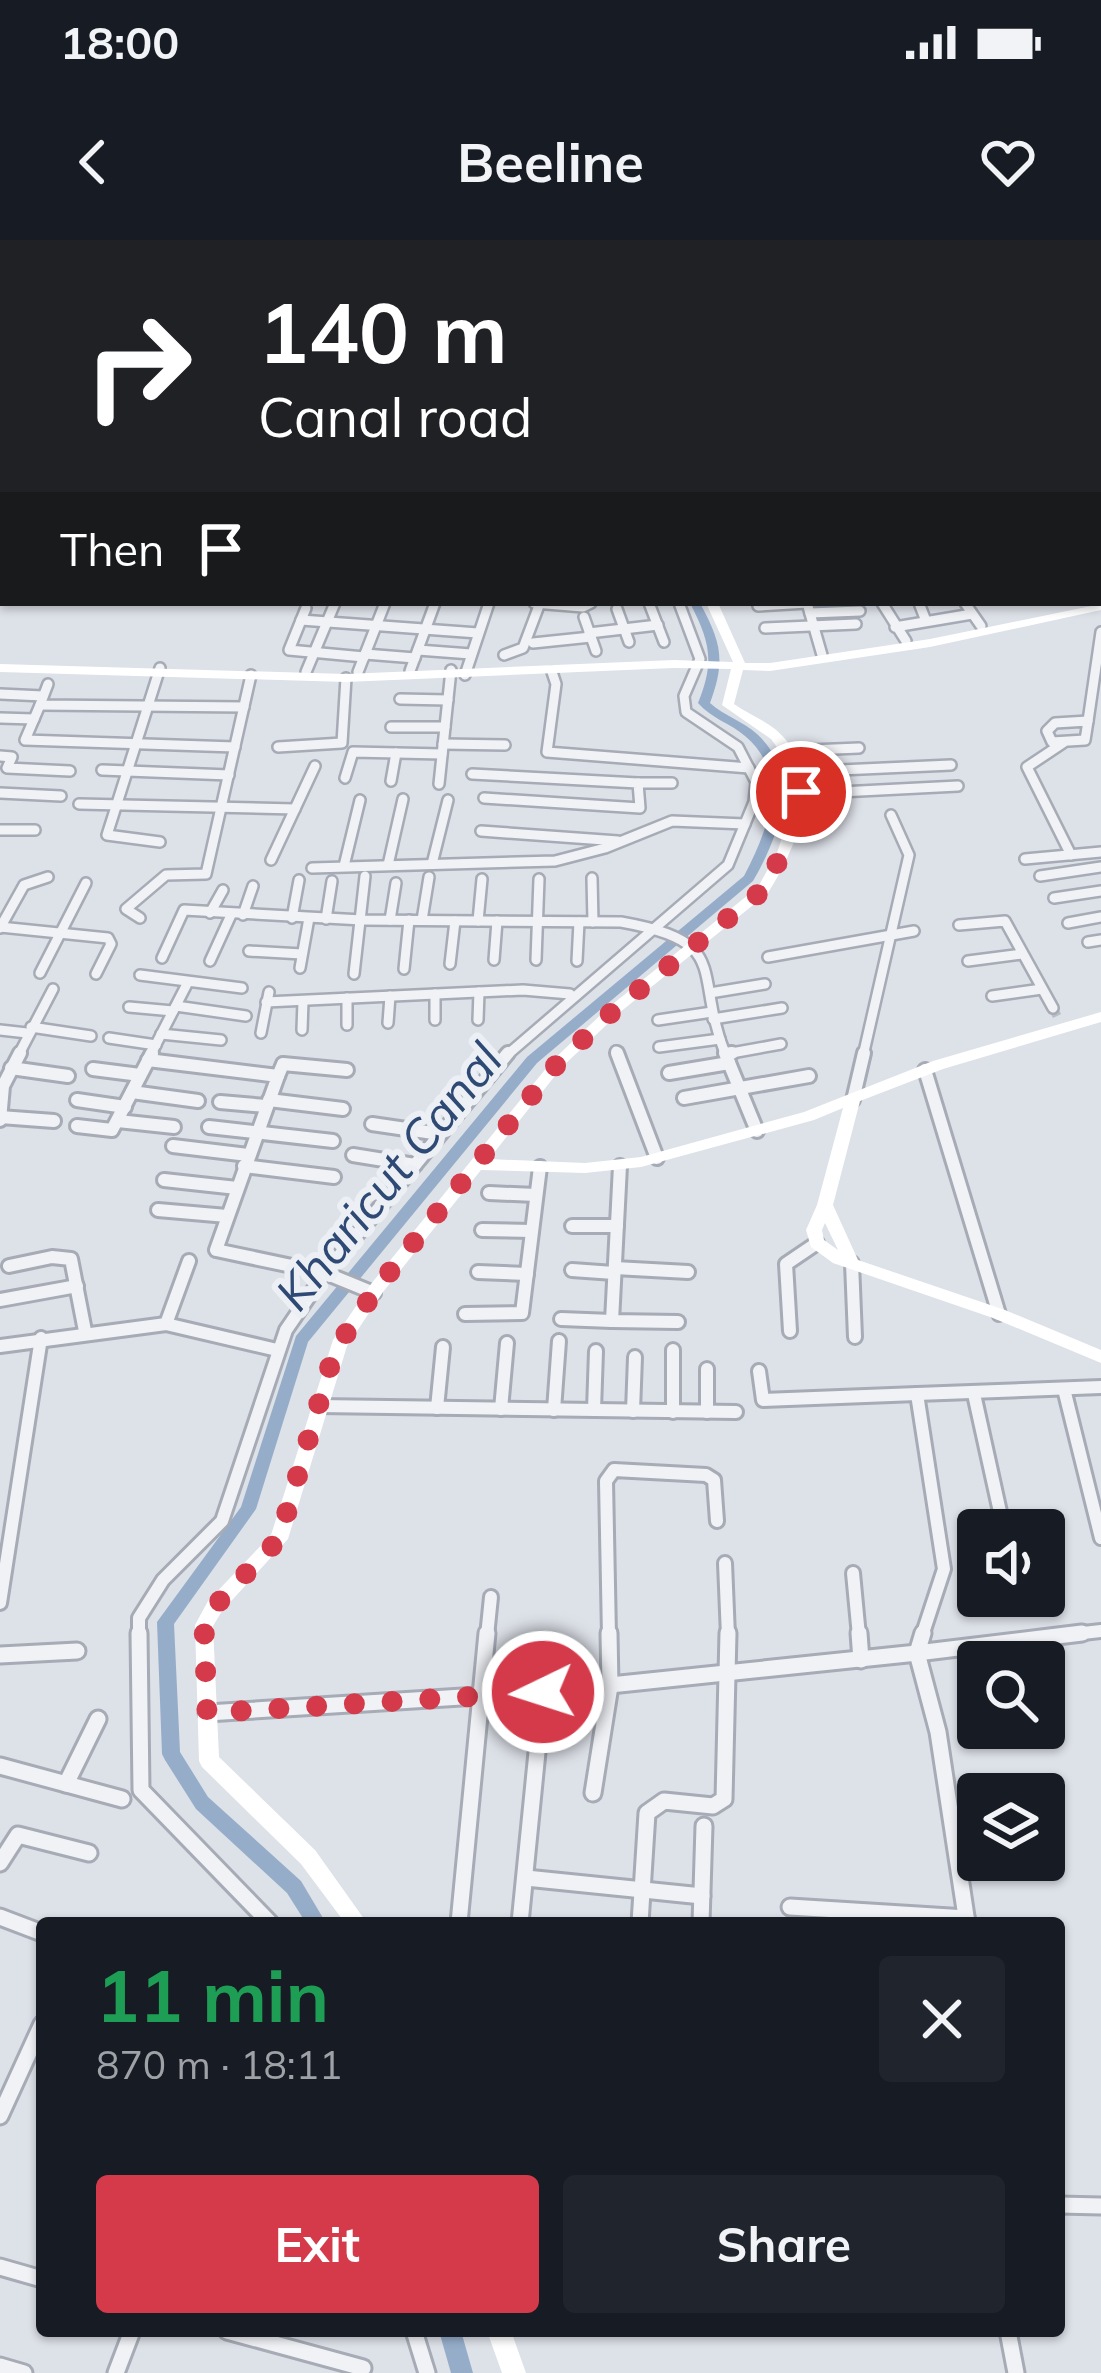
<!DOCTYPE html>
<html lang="en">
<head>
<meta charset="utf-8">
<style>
	body { margin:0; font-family:Mulish,sans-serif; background:#20242c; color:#f1f3f6; height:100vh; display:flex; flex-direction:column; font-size:45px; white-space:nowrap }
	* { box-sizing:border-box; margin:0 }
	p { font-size:39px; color:#9ea1a6 }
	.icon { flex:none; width:66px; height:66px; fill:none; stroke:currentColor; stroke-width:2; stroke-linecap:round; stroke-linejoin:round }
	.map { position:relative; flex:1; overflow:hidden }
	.side { position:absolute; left:36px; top:1677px; width:1029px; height:420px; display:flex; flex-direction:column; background:#171b24; border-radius:12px; box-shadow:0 3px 9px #0004 }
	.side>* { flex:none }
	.banner { position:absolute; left:0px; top:0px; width:1101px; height:366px; box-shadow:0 3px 9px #0004; background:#202124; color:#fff; overflow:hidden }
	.controls { position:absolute; left:957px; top:1269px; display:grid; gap:24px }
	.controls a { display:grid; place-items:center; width:108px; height:108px; border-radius:12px; background:#171b24; box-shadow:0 3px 9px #0004; font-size:60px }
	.pin { position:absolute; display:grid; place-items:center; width:102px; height:102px; color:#fff; margin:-51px; border:6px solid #fff; border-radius:50%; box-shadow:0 3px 12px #0007 }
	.me { position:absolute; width:132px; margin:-66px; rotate:266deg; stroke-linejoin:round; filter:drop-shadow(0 0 9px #0008) }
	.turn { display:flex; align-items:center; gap:42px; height:252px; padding:0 60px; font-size:54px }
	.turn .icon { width:156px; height:156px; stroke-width:2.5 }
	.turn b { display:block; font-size:84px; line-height:102px }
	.then { display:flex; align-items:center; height:114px; padding:0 60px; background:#0003; gap:24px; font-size:45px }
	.round { display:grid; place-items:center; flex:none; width:126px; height:126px; border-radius:12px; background:#20242c }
	.head { display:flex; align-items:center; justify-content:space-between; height:204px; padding:0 60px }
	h1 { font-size:72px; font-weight:700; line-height:90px; color:#1e9e55 }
	.action { display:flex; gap:24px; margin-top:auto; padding:24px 60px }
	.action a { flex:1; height:138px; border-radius:12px; background:#d43a4a; color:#fff; font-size:48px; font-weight:700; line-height:138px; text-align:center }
	.action a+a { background:#20242c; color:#f1f3f6 }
	.status { display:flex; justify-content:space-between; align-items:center; height:84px; padding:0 60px; background:#171b24; direction:ltr }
	.status svg { height:33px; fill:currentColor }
	header { display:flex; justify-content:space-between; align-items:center; height:156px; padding:0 60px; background:#171b24; font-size:54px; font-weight:700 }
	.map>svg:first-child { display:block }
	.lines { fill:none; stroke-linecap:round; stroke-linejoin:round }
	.canal { fill:#96adca; fill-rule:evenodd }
	.street-tunnel { stroke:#b8bdc6; stroke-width:9; stroke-dasharray:9 4.5; stroke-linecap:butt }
	.street-far3-casing { stroke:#a6abb5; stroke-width:10 }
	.street-far2-casing { stroke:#a6abb5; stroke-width:14 }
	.street-far1-casing { stroke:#a6abb5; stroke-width:18 }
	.street-casing { stroke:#a6abb5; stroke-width:21 }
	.street-far3 { stroke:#f0f2f6; stroke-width:8 }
	.street-far2 { stroke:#f0f2f6; stroke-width:9 }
	.street-far1 { stroke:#f0f2f6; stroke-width:12 }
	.street { stroke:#f0f2f6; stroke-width:15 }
	.secondary { fill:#fff; fill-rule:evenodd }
	.route { stroke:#d43a4a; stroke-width:21; stroke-dasharray:0 37.8 }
	.labels { text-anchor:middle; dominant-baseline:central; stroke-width:12; stroke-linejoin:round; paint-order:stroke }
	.water-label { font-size:48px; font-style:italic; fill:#2e4a74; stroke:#ecf0f5 }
</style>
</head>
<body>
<div class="status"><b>18:00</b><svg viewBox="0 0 49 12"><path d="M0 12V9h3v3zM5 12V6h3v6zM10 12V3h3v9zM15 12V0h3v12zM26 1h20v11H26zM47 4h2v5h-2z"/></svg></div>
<header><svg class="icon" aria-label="back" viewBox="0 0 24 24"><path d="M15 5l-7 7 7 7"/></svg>Beeline<svg class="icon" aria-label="heart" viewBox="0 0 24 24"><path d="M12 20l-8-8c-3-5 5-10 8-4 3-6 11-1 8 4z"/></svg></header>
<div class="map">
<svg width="1101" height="2133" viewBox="0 0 1101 2133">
	<rect width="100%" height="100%" fill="#dde1e8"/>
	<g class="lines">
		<!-- canal -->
		<g class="canal">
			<rect x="791" y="0" width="8" height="3"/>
			<path d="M690,363h10c21,39 26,57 10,100 14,13 33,18 47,31 45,42 23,100 -4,147l-216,182 -229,279 -52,167 -82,115 6,128 28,45 93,84 25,42h-20l-19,-30 -91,-84 -31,-49 -3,-6 -5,-132 84,-115 55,-171 231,-279 217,-181c23,-44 47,-102 1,-140 -15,-13 -33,-17 -47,-33 17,-42 12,-61 -8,-100z"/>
			<path d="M439,2091h22l12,42h-22z"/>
		</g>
		<!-- street-tunnel -->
		<path class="street-tunnel" d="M1053,768l6,12"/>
		<defs>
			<g id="street-far3">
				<path d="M384,0l24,3"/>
				<path d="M880,0l25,3"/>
				<path d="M1084,0l17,1"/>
				<path d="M1101,342v9"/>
			</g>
			<g id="street-far2">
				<path d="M534,363l49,4 8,-4"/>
				<path d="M649,363l15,39"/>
				<path d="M807,363l15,52"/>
				<path d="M882,363l24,38"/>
				<path d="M919,363l7,18"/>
				<path d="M965,363l16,23"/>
				<path d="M758,366l49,-3"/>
				<path d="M306,368l-17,42 75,7"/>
				<path d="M617,369l12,33"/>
				<path d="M810,373l50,-2"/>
				<path d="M584,377l12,34"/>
				<path d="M301,380l177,13"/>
				<path d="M895,387l77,-13"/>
				<path d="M765,388l91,-4"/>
				<path d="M589,393l69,-8"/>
				<path d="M533,403l58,-6"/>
				<path d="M418,410l53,4"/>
				<path d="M365,414l50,4"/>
				<path d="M504,415l19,-7 17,-45"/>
				<path d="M160,428l-53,167 53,7"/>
				<path d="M410,431l25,-68"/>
				<path d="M306,432l29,-69"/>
				<path d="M358,432l27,-69"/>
				<path d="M552,432l4,12 -9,68 202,16"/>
				<path d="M465,435l24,-72"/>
				<path d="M48,444l-8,21 204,2"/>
				<path d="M0,454l43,2"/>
				<path d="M400,459l48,1"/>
				<path d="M40,465l-15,35 210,7"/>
				<path d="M0,478l34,1"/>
				<path d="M1088,481l-3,19 -33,2 -5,-11 8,-8z"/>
				<path d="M1088,481l13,-89"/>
				<path d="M391,487h54"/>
				<path d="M1063,503l-36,24 44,88"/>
				<path d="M443,504l62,1"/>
				<path d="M278,507l64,-4 4,-65"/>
				<path d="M786,511l73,-3"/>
				<path d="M0,516l12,1 -5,11 63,3"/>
				<path d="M102,530l127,5"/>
				<path d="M796,532l155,-7"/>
				<path d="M472,534l166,9 2,25 -156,-10"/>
				<path d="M345,538l8,-26 89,2"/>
				<path d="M391,541l5,-28"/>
				<path d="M638,543h34"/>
				<path d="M439,544l12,-114"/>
				<path d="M0,553l61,3"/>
				<path d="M801,554l157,-8"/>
				<path d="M79,564l216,5"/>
				<path d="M0,590h35"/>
				<path d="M481,591l137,10"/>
				<path d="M1025,619l76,-7"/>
				<path d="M271,620l44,-94"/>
				<path d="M432,624l16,-64"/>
				<path d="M388,625l15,-66"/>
				<path d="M344,626l16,-66"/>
				<path d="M312,628l243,-7 50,-13 67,-27 73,3"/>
				<path d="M1040,636l61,-9"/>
				<path d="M592,638l1,44"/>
				<path d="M1054,658l47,-7"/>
				<path d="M210,673l13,-23"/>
				<path d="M243,675l10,-29"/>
				<path d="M140,678l-14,-9 40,-34 40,-1 45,-199"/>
				<path d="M292,678l7,-38"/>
				<path d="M326,679l6,-38"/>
				<path d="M390,680l6,-37"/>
				<path d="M422,680l7,-43"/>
				<path d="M478,681l4,-42"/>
				<path d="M1068,683l33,-6"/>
				<path d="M959,685l46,-4 48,87"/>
				<path d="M0,687l108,11 3,6 -15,30"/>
				<path d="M0,688l24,-43 24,-8"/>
				<path d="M1088,702l13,-2"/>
				<path d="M249,711l53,3"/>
				<path d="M768,717l146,-26"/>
				<path d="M162,718l22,-48 178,10 259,2c113,20 71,50 105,134"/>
				<path d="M494,720l3,-39"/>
				<path d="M536,720l3,-81"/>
				<path d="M210,721l21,-46"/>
				<path d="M577,721l2,-39"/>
				<path d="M968,721l54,-7"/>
				<path d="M450,724l5,-43"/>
				<path d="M300,728l9,-50"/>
				<path d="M404,729l5,-49"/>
				<path d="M40,733l46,-90"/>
				<path d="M354,734l11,-98"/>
				<path d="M140,735l102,13"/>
				<path d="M710,753l55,-9"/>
				<path d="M435,754v26"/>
				<path d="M992,756l50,-7"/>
				<path d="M347,758v27"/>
				<path d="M266,762l257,-12 47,4"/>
				<path d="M176,766l70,10"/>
				<path d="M129,767l44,4"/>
				<path d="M713,779l69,-11"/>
				<path d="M478,780l1,-28"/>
				<path d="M658,780l54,-8"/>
				<path d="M388,783l2,-27"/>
				<path d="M31,787l60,9"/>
				<path d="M0,790l27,3"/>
				<path d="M302,790l1,-29"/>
				<path d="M261,793l8,-41"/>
				<path d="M161,794l60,6"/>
				<path d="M109,798l47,7"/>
				<path d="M659,807l61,-8"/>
				<path d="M616,811l2,5"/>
				<path d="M726,814l55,-10"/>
				<path d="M18,816l35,-67"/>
				<path d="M150,816l38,-74"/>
				<path d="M506,816l222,-191 26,-63 2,-20 -18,-35 -52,-35 -2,-16 16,-37 -21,-56"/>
				<path d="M863,816l46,-201 -18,-40"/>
			</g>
			<g id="street-far1">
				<path d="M617,813l40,105"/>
				<path d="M725,813l32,78"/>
				<path d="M726,814l6,-1"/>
				<path d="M148,820l130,16 -62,174 109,23 49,20"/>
				<path d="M11,828l57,8"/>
				<path d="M93,829l47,6"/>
				<path d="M925,830l74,244"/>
				<path d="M669,833l60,-10"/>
				<path d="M278,836l5,-12 64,6"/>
				<path d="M132,852l66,9"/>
				<path d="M684,858l125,-22"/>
				<path d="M77,860l48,7"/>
				<path d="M269,860l74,9"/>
				<path d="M853,860l11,-47"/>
				<path d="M220,862l46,4"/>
				<path d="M0,877l54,4"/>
				<path d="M0,880l3,-34 17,-33"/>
				<path d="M118,881l56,6"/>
				<path d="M372,884l68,10"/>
				<path d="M77,886l35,4 40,-77"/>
				<path d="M209,887l124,14"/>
				<path d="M173,906l75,9"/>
				<path d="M353,915l62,10"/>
				<path d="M244,926l90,11"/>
				<path d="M620,926l-8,155 66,1"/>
				<path d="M164,940l73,8"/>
				<path d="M489,953l47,2"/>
				<path d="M158,970l69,6"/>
				<path d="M572,986h45"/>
				<path d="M482,990l50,1"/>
				<path d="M852,1023l3,74"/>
				<path d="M9,1026l43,-9 19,2 14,72"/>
				<path d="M615,1028l73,4"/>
				<path d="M572,1030l42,3"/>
				<path d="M478,1032l49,2"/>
				<path d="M0,1060l77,-14"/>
				<path d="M465,1074l57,-1 18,-146"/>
				<path d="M561,1079l51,2"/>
				<path d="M166,1084l23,-63"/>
				<path d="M790,1091l-4,-67 31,-21"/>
				<path d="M0,1106l166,-22 111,26"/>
				<path d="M673,1110v62"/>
				<path d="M707,1129v43"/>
				<path d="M759,1131l4,29 154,-6"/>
				<path d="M1064,1149l37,149"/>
				<path d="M974,1154l30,136"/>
				<path d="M319,1166l417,6"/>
				<path d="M437,1168l6,-61"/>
				<path d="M501,1169l6,-66"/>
				<path d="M554,1170l5,-69"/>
				<path d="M594,1170l2,-59"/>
				<path d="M633,1171l2,-54"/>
				<path d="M725,1323l3,73"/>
				<path d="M853,1333l6,63"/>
				<path d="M0,1363l41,-265"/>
				<path d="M139,1396v-18l24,-38 59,-59 64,-191 39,-57 183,-220"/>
				<path d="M487,1396l4,-39"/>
				<path d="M609,1396l-3,-155 8,-11 92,5 8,5 3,41"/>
				<path d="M922,1396l22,-67 -27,-175 184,-7"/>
				<path d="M1057,1396l44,-5"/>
			</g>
			<g id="street">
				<path d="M139,1393l2,157 129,133"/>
				<path d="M859,1393l2,27"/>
				<path d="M923,1393l-6,20 165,-20"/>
				<path d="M0,1415l77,-4"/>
				<path d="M207,1473l336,-21 374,-39 21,79 29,191"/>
				<path d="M0,1526l122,33"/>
				<path d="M66,1544l32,-65"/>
				<path d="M593,1553l17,-107 -1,-53"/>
				<path d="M0,1623l18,-28 71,18"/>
				<path d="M526,1638l176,18"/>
				<path d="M790,1667l176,11"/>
				<path d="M0,1677l42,16"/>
				<path d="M459,1683l28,-290"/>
				<path d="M520,1683l23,-231"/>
				<path d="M640,1683l7,-110 17,-12 49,5 11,-7 4,-166"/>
				<path d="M701,1683l3,-97"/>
				<path d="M0,1876l42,-92"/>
				<path d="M1059,1965l42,1"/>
				<path d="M0,2027l42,12"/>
				<path d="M227,2091l136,37"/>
				<path d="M414,2091l13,42"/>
				<path d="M1008,2091l8,42"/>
				<path d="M0,2126l24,7"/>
				<path d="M116,2133l16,-42"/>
			</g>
		</defs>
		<!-- street-far3 casing -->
		<use href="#street-far3" class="street-far3-casing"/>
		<!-- street-far2 casing -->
		<use href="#street-far2" class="street-far2-casing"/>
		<!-- street-far1 casing -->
		<use href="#street-far1" class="street-far1-casing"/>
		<!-- street casing -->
		<use href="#street" class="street-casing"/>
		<!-- street-far3 -->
		<use href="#street-far3" class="street-far3"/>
		<!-- street-far2 -->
		<use href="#street-far2" class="street-far2"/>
		<!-- street-far1 -->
		<use href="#street-far1" class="street-far1"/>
		<!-- street -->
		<use href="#street" class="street"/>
		<!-- secondary -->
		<g class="secondary">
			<path d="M184,0h11l-3,3h-11z"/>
			<rect x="805" y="0" width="10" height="3"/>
			<path d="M3,222v12l-3,1v-12z"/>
			<rect x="0" y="244" width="3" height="12"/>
			<path d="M706,363h12l27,60h25l160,-24 171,-35v6l-171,37 -160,24 -27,-1 -9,34c13,9 28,15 41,25 53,45 23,116 -7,164l-149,120 -57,54 -73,92 96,4 56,-6 163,-45 129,-51 168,-49v10l-158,47 -83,32 -27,104 25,55 147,50 96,40v13l-108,-45 -160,-55 -22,-16 -5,-17 11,-25 26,-97 -29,12 -173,47 -56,6 -104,-3 -98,122 -36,54 -59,193 -66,72 -9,15 6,131 96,93 52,73h-22l-44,-59 -99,-97 -3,-6 -4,-136 13,-24 63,-66 62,-195 38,-56 181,-223 57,-54 149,-120 19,-34 13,-41 2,-20 -2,-20 -8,-18 -11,-15 -49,-34 9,-36 -57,-1 -328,14 -346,-10v-8l346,10 328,-14 59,2zM825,983l13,27 -14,-10 -2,-10z"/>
			<path d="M487,2091h24l15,42h-24z"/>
		</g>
	</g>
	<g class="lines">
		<!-- route -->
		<path class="route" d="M543,1452l-336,21 -3,-88 11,-19 64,-67 50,-170 10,-25 38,-56 180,-224 57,-54 149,-120 10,-15 28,-83"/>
	</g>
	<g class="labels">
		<!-- water labels -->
		<g class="water-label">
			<text transform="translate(388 936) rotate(-51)">Kharicut Canal</text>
		</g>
	</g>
</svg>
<div class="controls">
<a><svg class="icon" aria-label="sound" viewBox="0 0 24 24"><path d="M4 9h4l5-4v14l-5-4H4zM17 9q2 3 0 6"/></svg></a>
<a><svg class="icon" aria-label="search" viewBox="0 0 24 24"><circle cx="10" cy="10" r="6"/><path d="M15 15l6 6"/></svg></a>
<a><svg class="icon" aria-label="layers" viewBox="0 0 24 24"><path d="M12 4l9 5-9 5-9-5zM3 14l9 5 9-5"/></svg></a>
</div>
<div class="pin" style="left:801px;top:552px;background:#d93025"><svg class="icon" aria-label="arrive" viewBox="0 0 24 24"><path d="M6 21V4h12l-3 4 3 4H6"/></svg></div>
<svg class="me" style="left:543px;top:1452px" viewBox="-20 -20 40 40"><circle r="17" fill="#d43a4a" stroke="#fff" stroke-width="3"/><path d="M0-11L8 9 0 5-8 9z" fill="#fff"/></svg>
<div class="banner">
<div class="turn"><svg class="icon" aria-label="right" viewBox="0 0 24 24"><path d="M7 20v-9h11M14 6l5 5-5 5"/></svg><div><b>140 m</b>Canal road</div></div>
<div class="then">Then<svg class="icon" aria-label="arrive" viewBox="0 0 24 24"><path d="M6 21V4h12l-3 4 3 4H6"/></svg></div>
</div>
<section class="side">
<div class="head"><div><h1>11 min</h1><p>870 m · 18:11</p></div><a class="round"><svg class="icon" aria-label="close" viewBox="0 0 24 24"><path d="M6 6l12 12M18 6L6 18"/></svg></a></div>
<div class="action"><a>Exit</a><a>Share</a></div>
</section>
</div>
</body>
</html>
